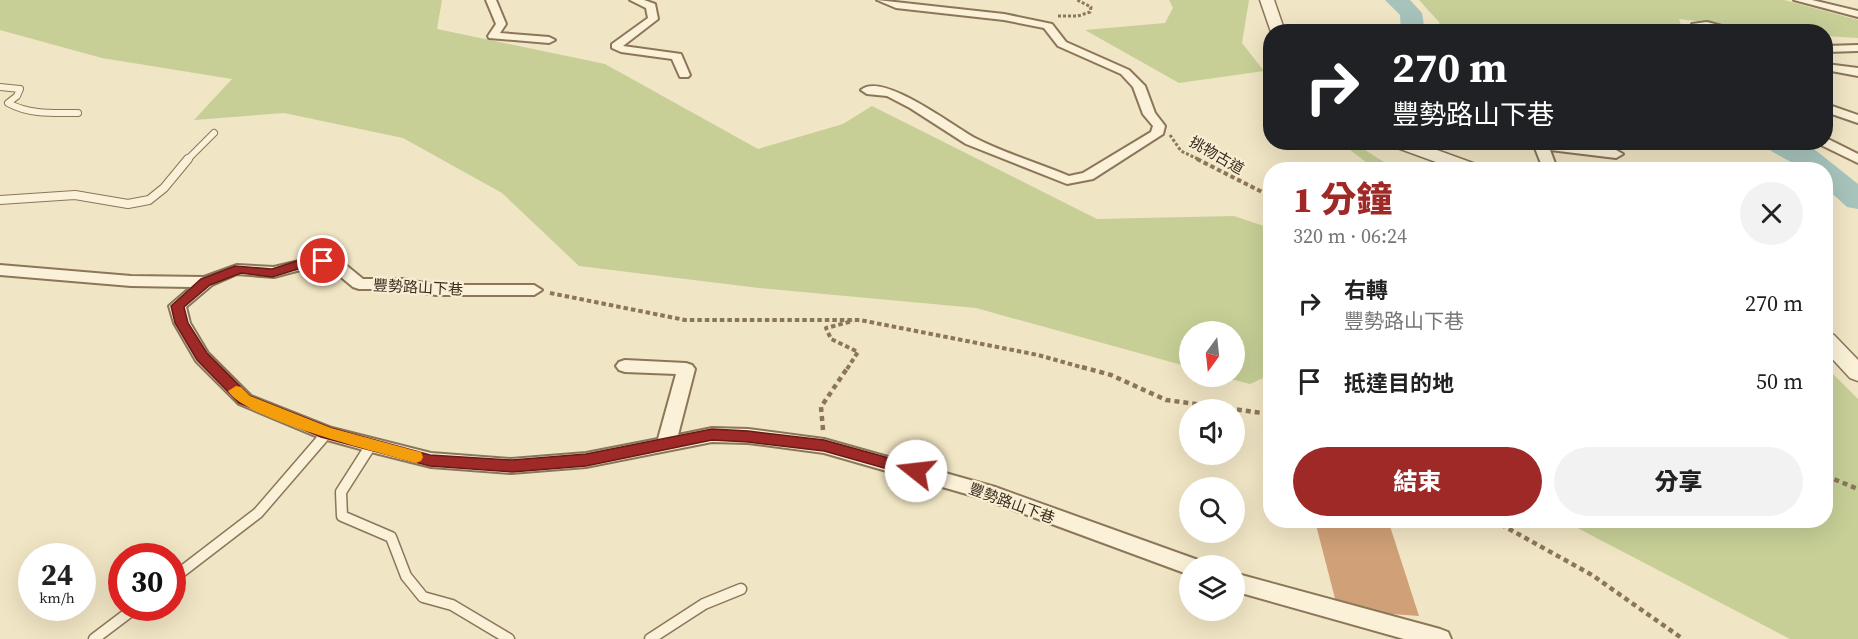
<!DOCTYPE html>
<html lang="zh-TW">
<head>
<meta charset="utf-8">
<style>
	body { margin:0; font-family:"Source Serif 4","Noto Sans TC",serif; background:#f2f2f2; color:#222; height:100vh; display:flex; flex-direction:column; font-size:22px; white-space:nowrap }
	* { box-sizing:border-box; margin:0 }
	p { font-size:20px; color:#767676 }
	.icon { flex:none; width:33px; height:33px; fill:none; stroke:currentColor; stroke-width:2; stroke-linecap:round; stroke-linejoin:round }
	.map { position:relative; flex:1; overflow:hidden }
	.side { position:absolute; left:1263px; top:162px; width:570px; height:366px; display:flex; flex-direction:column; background:#fff; border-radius:24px; box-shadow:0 6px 24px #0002 }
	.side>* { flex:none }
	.hud { position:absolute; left:1263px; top:24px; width:570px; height:126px; border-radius:24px; box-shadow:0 6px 24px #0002; background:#202124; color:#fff; overflow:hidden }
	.needle { width:39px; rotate:195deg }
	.buttons { position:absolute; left:1179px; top:321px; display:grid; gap:12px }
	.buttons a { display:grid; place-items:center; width:66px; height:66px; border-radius:50%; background:#fff; box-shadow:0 6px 24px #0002; font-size:30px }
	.speed { position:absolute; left:18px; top:543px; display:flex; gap:12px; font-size:30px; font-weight:700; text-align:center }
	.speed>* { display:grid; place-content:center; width:78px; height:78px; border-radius:50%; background:#fff; box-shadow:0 6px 24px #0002; line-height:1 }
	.speed small { font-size:15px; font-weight:400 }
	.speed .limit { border:9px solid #d22; background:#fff; color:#111 }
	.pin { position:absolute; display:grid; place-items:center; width:51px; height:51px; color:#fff; margin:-26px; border:3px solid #fff; border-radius:50%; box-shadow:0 2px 6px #0007 }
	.me { position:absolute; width:66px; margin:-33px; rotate:286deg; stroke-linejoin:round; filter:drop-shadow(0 0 4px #0008) }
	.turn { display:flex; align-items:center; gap:21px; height:126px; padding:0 30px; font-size:27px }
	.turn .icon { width:78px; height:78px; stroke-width:2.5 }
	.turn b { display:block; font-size:42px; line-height:51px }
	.round { display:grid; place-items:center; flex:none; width:63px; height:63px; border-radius:32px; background:#f2f2f2 }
	.headline { display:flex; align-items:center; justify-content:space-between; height:102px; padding:0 30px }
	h1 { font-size:36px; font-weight:800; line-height:45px; color:#9e2926 }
	.cta { display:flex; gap:12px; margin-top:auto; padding:12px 30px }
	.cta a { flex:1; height:69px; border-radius:36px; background:#9e2926; color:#fff; font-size:24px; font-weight:800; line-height:69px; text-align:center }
	.cta a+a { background:#f2f2f2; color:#222 }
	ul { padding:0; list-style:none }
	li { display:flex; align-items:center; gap:18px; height:78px; padding:0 30px }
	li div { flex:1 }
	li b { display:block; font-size:22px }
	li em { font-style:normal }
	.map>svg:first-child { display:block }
	.green { fill:#c7cf97 }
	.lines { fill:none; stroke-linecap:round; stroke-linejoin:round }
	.river { fill:#a6c3bc; fill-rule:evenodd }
	.building { fill:#d0a078 }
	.service-far2-casing { stroke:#8c7659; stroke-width:8 }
	.service-far1-casing { stroke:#8c7659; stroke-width:10 }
	.service-casing { stroke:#8c7659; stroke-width:13 }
	.minor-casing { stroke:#8c7659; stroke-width:4 }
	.tertiary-casing { stroke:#8c7659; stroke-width:3 }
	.path-far2 { stroke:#8c7659; stroke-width:3; stroke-dasharray:3 2; stroke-linecap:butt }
	.path-far1 { stroke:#8c7659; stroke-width:4; stroke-dasharray:4.5 3; stroke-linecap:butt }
	.path { stroke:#8c7659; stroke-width:4.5; stroke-dasharray:5 4; stroke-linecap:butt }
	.service-far2 { stroke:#faf1d8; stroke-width:6 }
	.service-far1 { stroke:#faf1d8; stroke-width:8 }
	.service { stroke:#faf1d8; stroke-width:10 }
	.minor { fill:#faf1d8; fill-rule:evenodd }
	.tertiary { fill:#faf1d8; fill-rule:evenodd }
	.route { fill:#9e2926; stroke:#671b19; stroke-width:1.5 }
	.slow { fill:#f59e0b }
	.labels { text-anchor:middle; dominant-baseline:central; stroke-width:4.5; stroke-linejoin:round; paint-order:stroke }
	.street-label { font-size:15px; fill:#3b2d1e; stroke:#f7eed4 }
</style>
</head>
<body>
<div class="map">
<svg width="1858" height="639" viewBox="0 0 1858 639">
	<rect width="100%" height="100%" fill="#f0e5c4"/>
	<!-- green -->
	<g class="green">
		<path d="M0,0h442l-5,29 168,35 153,85 85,-25 29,-18 225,113 137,-3 36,12v147l-20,9 -27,-7 11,-1v-44h-44l-1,35 -213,-59 -217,-20 -180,-22 -77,-73 -99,-55 -119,-25 -90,7 38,-41 -130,-21 -102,-28z"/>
		<path d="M1169,0h80l-7,43 22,28 -85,12 -94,-53 80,-7 8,-15z"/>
		<path d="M1419,0h365l74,20v18l-32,-2v-4l-42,-1 -105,-12 4,12h-242l-2,-9z"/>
		<path d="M1341,143h13l41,26h-20z"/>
		<path d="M1826,367l32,32v240h-68l-226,-118 262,-1z"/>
	</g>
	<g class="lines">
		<!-- river -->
		<g class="river">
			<path d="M1385,0h25l12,13 3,19h-24l-1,-17z"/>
			<path d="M1762,142h38l14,7 44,35v25l-11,-2 -21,-19v-18h-23c-12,-11 -32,-15 -41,-28z"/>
		</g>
	</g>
	<!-- building -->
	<path class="building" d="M1294,520h94l31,96 -81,-6 -22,-85 -22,-2z"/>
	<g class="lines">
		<defs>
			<g id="service-far2">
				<path d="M0,87l20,2 -3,7 -9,7c22,12 46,10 70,10"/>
				<path d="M187,160l27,-27"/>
			</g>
			<path id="service-far1" d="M0,200l75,-5 53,9 21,-4 15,-12 24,-29"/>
			<g id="service">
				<path d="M371,445l-30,47 1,24 49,21 15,39 17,21 29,8 57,34"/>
				<path d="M172,579l86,-66 69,-80"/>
				<path d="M94,639l41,-31"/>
				<path d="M650,639l54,-35 37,-15"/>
			</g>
			<g id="minor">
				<path d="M486,0h10l10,24 -6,9 49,4 6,3 -6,3 -60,-5 -1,-2 8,-12z"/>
				<path d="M630,0h14l11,4 3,15 -35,27 58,8 9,21 -2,2h-8l-8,-18 -51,-7 -9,-4v-4l36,-26 -2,-10z"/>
				<path d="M877,0l127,14 48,10 14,18 63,28 16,16 10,27 10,13 -2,8 -70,45 -26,5 -101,-40 -56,-36 -23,-12 -20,-2 -6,-4c21,-19 93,37 114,48 29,15 63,25 94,38l14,-3 68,-41 2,-6 -10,-12 -10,-27 -12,-13 -63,-28 -14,-18 -40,-8 -108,-12z"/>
				<path d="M1794,0h18l46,11v6z"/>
				<path d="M1707,22l30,8 1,2c-12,0 -25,-4 -36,-3v3h-11l1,-8z"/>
				<path d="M1858,45v6l-32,1v-6z"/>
				<path d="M1826,64l32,4v8l-32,-6z"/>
				<path d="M1826,104l32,11v8l-32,-11z"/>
				<path d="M1826,138l32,16v9l-37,-18 -1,-3h6z"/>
				<path d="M1543,142l73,8 7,4 -7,4 -66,-8 6,16 -2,4h-14l2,-4 -7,-18z"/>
				<path d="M319,256l22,5 22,18h39l34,6h98l8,5 -8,5h-98l-34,-6h-43l-6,-2 -23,-19 -11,-3 -45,12 -37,-3 -25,11 -26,22 4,16 18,30 43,43 81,32 99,25 80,6 75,-6 72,-14 18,-65 -51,-2 -6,-2 -3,-4 3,-4 6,-2 61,3 6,2 3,4 -17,66 34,-7 36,1 76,10 171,48 203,73 2,6h-10v9l-206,-76 -160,-46 -76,-10 -36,-1 -126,25 -75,6 -80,-6 -60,-15 -51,-14 -81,-34 -43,-43 -22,-38 -5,-17 22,-19 -60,-1 -131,-11v-10l131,11 73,1 33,-12 37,2z"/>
				<path d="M1234,573l206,56 8,3 3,7h-47l-170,-48z"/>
			</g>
			<g id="tertiary">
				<path d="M1260,0h14l11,32h-14z"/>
				<path d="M1390,142h25l66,24 2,4h-25l-66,-24z"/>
				<path d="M1826,333l8,2 24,25v21l-8,-3 -24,-26z"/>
			</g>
		</defs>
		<!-- service-far2 casing -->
		<use href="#service-far2" class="service-far2-casing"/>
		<!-- service-far1 casing -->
		<use href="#service-far1" class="service-far1-casing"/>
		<!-- service casing -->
		<use href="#service" class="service-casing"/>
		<!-- minor casing -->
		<use href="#minor" class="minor-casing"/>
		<!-- tertiary casing -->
		<use href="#tertiary" class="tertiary-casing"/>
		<!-- path-far2 -->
		<g class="path-far2">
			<path d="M1058,16h20l12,-4 1,-5 -14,-7"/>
			<path d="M1170,135l11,16 19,9"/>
		</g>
		<!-- path-far1 -->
		<g class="path-far1">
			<path d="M1197,159l73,37"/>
			<path d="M550,293l135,27h175l178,35 50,14"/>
			<path d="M847,369l11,-17 -27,-13 -5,-11 27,-7"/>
		</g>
		<!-- path -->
		<g class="path">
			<path d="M1082,367l29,8 55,25 104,14"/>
			<path d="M823,430l-2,-23 27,-40"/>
			<path d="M1826,476l32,13"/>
			<path d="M1493,520l99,55 91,64"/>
		</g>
		<!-- service-far2 -->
		<use href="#service-far2" class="service-far2"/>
		<!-- service-far1 -->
		<use href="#service-far1" class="service-far1"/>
		<!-- service -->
		<use href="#service" class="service"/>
		<!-- minor -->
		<use href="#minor" class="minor"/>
		<!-- tertiary -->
		<use href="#tertiary" class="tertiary"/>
	</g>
	<!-- route -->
	<path class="route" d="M323,257l6,4 -2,2 -19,3 -36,11 -31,-4 -31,12 -26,22 4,16 19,30 43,43 81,32 99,27 82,5 74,-6 126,-25 36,2 76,9 97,27 3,4 -3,5 -5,1 -92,-26 -76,-9 -36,-2 -126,26 -74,6 -82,-6 -109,-29 -82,-34 -42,-43 -22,-37 -4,-17 30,-27 34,-13 37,3 34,-11z"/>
	<!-- slow -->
	<path class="slow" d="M236,386l5,1 9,9 81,32 85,23 5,1 2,5 -2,4 -5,2c-37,-11 -170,-43 -188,-72z"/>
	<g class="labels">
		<!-- street labels -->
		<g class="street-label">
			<text transform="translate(1217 155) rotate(30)">挑物古道</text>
			<text transform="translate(418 287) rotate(3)">豐勢路山下巷</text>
			<text transform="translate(1012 503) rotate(20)">豐勢路山下巷</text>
		</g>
	</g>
</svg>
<div class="buttons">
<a><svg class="needle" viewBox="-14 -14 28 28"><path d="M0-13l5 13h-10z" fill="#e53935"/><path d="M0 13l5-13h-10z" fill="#767676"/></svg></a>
<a><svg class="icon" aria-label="sound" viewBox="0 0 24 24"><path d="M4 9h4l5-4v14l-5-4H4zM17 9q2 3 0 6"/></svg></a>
<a><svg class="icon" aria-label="search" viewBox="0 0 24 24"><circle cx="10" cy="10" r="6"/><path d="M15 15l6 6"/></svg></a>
<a><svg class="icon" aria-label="layers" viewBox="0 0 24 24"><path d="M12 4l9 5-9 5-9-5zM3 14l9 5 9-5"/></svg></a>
</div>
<div class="speed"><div>24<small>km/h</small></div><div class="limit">30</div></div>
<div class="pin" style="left:323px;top:261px;background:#d93025"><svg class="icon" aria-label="arrive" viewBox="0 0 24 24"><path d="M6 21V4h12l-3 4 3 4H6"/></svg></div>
<svg class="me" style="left:916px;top:471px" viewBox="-20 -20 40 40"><circle r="19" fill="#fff"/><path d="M0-13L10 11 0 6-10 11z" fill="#9e2926"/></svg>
<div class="hud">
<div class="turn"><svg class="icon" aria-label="right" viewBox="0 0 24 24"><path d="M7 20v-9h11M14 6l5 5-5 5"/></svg><div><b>270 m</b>豐勢路山下巷</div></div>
</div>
<section class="side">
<div class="headline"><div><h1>1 分鐘</h1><p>320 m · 06:24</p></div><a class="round"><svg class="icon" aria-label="close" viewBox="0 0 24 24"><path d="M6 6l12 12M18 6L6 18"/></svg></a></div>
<ul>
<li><svg class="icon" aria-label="right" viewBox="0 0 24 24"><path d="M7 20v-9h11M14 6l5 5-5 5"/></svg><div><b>右轉</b><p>豐勢路山下巷</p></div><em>270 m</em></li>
<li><svg class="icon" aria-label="arrive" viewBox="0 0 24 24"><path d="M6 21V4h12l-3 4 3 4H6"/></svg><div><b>抵達目的地</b></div><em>50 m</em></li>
</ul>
<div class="cta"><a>結束</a><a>分享</a></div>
</section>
</div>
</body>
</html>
